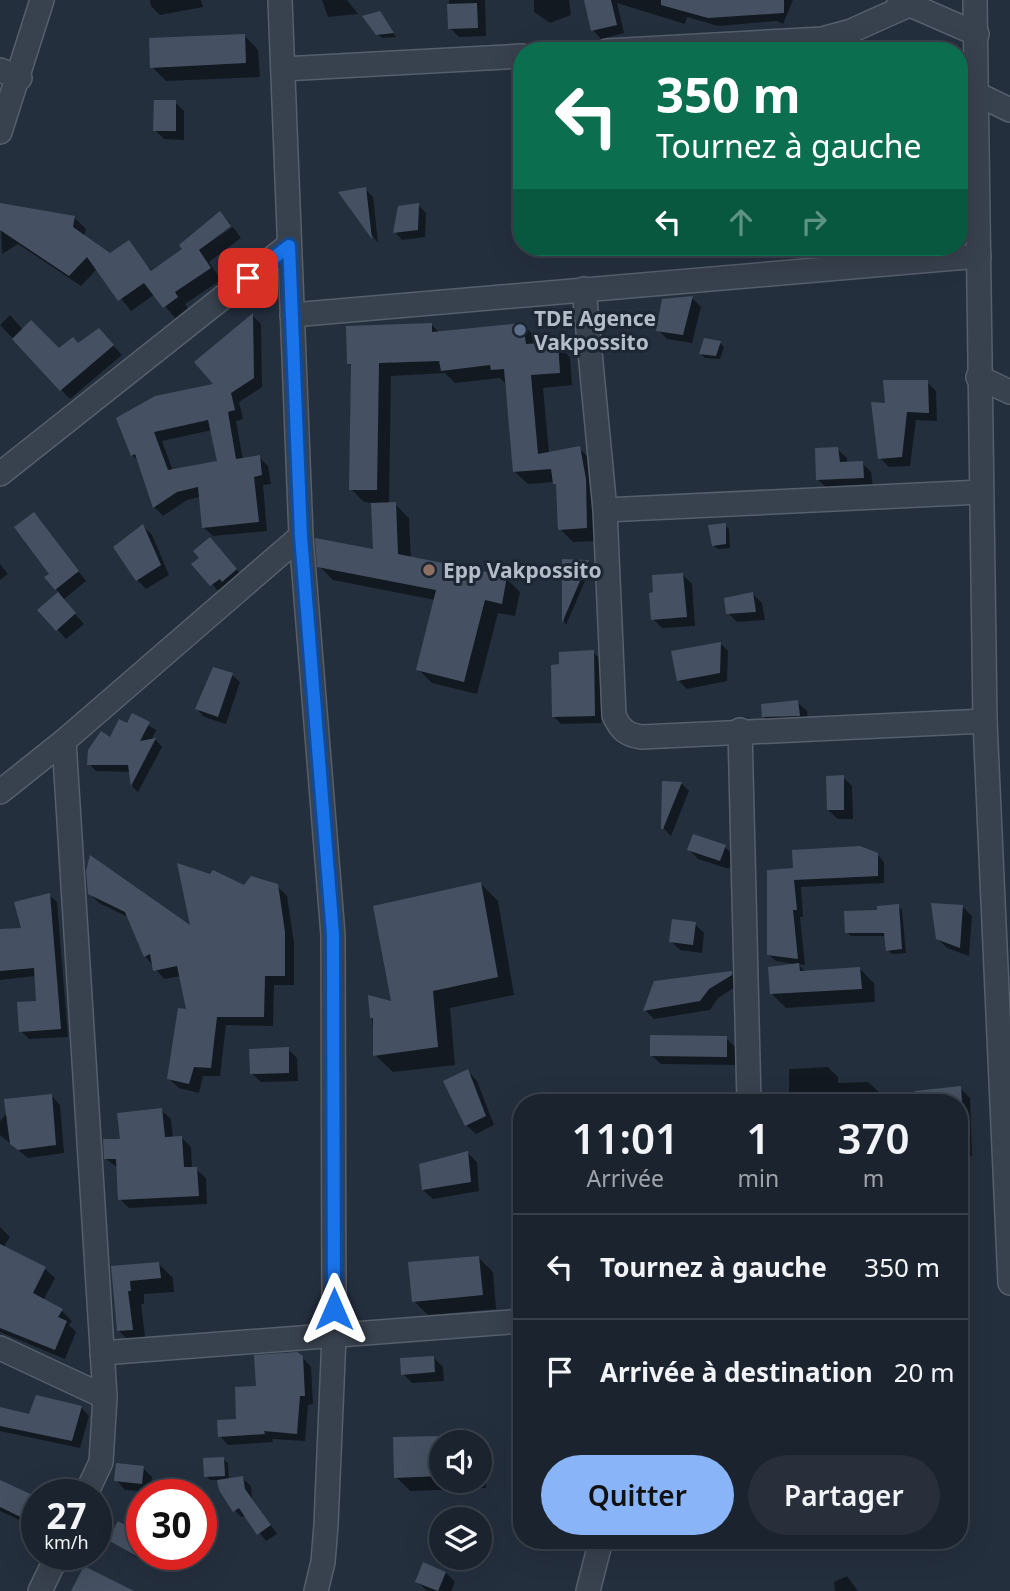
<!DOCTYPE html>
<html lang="fr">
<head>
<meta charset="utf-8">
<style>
	body { margin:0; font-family:"Noto Sans",sans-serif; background:#282f3a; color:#f1f3f6; height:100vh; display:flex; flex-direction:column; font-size:26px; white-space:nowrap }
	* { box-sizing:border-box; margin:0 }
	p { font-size:23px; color:#a0a4aa }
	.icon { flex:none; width:38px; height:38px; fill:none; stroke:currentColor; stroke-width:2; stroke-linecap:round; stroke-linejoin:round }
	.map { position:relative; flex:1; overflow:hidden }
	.side { position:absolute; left:513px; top:1094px; width:455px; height:455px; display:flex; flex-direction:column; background:#1b232e; border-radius:28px; box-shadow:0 7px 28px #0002,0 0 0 2px #39404a }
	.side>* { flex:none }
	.banner { position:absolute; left:513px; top:42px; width:455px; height:214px; border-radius:28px; box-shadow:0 7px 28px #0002,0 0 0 2px #39404a; background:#0b6e4f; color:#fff; overflow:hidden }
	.buttons { position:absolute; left:429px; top:1430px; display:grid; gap:14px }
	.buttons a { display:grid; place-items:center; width:63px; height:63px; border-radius:50%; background:#1b232e; box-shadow:0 7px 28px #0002,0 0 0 2px #39404a; font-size:35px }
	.speed { position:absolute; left:21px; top:1479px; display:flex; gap:14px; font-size:35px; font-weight:700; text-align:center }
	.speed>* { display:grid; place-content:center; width:91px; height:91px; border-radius:50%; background:#1b232e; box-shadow:0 7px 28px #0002,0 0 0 2px #39404a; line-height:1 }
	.speed small { font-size:18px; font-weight:400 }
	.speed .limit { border:10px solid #d22; background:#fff; color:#111 }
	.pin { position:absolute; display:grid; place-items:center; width:60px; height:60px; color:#fff; margin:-30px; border-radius:14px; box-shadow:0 4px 10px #0006 }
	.me { position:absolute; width:77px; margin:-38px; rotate:0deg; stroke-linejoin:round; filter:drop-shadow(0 0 5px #0008) }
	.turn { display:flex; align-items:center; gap:24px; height:147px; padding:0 28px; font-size:32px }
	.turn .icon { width:91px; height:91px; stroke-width:2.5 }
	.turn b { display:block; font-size:49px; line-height:60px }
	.lanes { display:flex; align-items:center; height:66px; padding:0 28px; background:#0003; justify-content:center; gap:35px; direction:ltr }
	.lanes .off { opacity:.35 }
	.eta { display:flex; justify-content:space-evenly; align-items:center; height:119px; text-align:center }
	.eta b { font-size:42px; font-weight:600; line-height:49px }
	.primary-button { display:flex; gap:14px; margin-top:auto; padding:14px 28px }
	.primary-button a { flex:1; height:80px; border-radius:42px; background:#8ab4f8; color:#111; font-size:28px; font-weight:600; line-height:80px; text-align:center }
	.primary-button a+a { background:#282f3a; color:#f1f3f6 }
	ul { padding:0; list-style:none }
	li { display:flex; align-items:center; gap:21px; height:105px; padding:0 28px; border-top:2px solid #39404a }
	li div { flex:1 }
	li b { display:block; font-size:26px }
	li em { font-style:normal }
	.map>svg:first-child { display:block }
	.shadow { fill:#0007; fill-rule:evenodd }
	.building { fill:#455162; fill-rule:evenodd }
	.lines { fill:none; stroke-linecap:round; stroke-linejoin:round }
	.street-casing { stroke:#565f6c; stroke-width:26 }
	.street { stroke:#38414e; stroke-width:23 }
	.route-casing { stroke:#114b97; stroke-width:18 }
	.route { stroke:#1a73e8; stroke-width:12 }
	.service-dot { fill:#5c6f8a; stroke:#1d2633; stroke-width:2.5 }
	.education-dot { fill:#8d6e63; stroke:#1d2633; stroke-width:2.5 }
	.labels { text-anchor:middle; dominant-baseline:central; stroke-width:6; stroke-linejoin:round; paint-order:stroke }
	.poi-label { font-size:21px; font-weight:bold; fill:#b4bcc9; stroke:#1d2633; text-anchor:start }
</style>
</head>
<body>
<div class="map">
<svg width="1010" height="1591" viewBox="0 0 1010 1591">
	<rect width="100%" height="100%" fill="#242f3e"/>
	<!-- shadow -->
	<g class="shadow">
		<path d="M150,0h51l2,7 -43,8 -9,-9z"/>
		<path d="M322,0h25l11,14 -30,3z"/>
		<path d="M449,0h36l1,36 -27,1 -9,-9z"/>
		<path d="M534,0h35l2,15 -21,8 -16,-11z"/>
		<path d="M596,0h197l-10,24 -6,-3 -59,5 -31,-9 -2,7 -68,-21 7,30 -23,6 -8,-9z"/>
		<path d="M383,17l13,20 -14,1 -5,-4z"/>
		<path d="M244,35l14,15 2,27 -94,4 -14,-14z"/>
		<path d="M175,102l9,9v29l-20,-1 -9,-9z"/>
		<path d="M365,189l8,8 5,46 -37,-50z"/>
		<path d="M418,205l8,8 -1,24 -23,3 -7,-8z"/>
		<path d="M0,206l75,12 11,11 -2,7 26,19 18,-12 25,29 31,-23 36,-36 11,11 -30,24 32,-21 8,11 -32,24 12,18 -36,24 3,4 -13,10 -20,-24 -24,17 -34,-42 -16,17 -63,-42 -16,10z"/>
		<path d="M517,212h5v31l-6,-6z"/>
		<path d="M530,247h24l1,3z"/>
		<path d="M692,298l9,9 -9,36 -25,-4 -9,-9 6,-29z"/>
		<path d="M10,315l13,15 36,20 49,-10 14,15 -52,44 -70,-74z"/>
		<path d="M253,316l8,8 1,63 -23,15 4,17 -7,2 7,39 16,-3 9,9 3,18 -8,1 4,46 -54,5 -10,-9 -3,-30 -13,3 -24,16 -9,-9 -15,-45 -7,-7 -14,-37 98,-33zM212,430l7,33 -46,8 -11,-30z"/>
		<path d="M431,324l9,9 83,-9 13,14 1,7 20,-1 13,13 2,28 -29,3 6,65 30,-5 13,13 7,80 -26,1 -13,-13 -2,-43 -3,-4 -27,2 -14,-13 -9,-88 -5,-5 -45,5 -10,-10 -54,3 -2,128h6l14,14 2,41 95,19 14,14 -5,24 -17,-3 -21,81 -45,-11 -14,-14 17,-69 -102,-20 -14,-14 56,-15 -2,-48 -9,-1 -13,-13 2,-121 -4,-4z"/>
		<path d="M720,343l4,4 -4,12 -15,-1 -4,-4z"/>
		<path d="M927,382l9,9 1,30 -21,-1 -6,46 -21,1 -9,-9 7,-53z"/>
		<path d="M837,449l10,9v6l15,-1 9,9 2,15 -46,1 -10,-9z"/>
		<path d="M34,515l52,66 -23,19 21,24 -18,15 -26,-29 20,-17 -4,-4z"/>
		<path d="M725,525l4,4 1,19 -12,1 -5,-4z"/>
		<path d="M143,526l9,9 17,40 -23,14 -9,-9z"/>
		<path d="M219,549l26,30 -24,15 -27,-30z"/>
		<path d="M564,561l25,1 3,3 -26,60 -2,-3z"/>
		<path d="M0,564l8,10 -8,6z"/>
		<path d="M683,575l9,9 3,42 -33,2 -9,-9z"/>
		<path d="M752,593l10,10 3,17 -28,2 -9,-9z"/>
		<path d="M720,643l8,8 -1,30 -40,8 -8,-8z"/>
		<path d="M593,652l7,7 1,64 -40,1 -7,-7z"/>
		<path d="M232,675l8,7 -14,42 -22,-7 -7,-8z"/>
		<path d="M797,702l10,9 1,13 -35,2 -9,-9z"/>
		<path d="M133,716l23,14 -5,11 5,-1 6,7 -24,45 -6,-6 -2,-14 -34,-1 -7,-7 39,-39z"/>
		<path d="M843,777l9,9 1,33h-15l-10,-9z"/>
		<path d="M664,783h17l8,8 -18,45 -7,-7z"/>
		<path d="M725,847l9,9 -5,13 -31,-10 -9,-9z"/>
		<path d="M877,854l7,8v21l-83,4 2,30h-3l5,48 -7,-1 8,8 54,-3 14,14 1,19 -89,6 -15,-15 23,-29 -18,-3 -8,-7 27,-84z"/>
		<path d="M480,883l18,18 16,94 -64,13 5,57 -62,7 -18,-17 -3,-38 22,-13z"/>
		<path d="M277,886l10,10 7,47v42h-20l-1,41 -47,-1 -6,51h-17l-4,17 -20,-5 -10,-9 19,-68 -7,-35 -17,3 -19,-23 -15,-38 -31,-15 -10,-10 104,36 51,-41z"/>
		<path d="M49,895l8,7 11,135 -39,2 -8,-8 17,-28 -2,-27 -36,4v-49l23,-2z"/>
		<path d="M898,906l4,4 4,43 -14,1 -5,-4 -1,-14h-35l-5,-4 33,-21z"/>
		<path d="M963,907l9,9 -3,40 -22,-8 -9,-9z"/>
		<path d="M695,924l9,9 -2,20 -22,-3 -9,-9z"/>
		<path d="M731,973l9,11 -22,14 -8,12 -56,9 -9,-9z"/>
		<path d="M726,1038l9,9v18l-74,-1 -10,-9z"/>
		<path d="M288,1049l9,9 1,23 -37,1 -10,-9z"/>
		<path d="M828,1067l10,10v6l30,-1 10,9v5l59,-3 23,-5 10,10 2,58 -13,1v-55h-170v-33z"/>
		<path d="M468,1071l9,10 17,44 -18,9 -10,-9z"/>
		<path d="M52,1096l8,9 4,48 -36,5 -28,-23v-14l8,-9z"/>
		<path d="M161,1110l10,9 2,19h9l9,9 1,22h4l10,9 1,26 -78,4 -9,-9 -2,-31 -12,-9 16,-18z"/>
		<path d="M468,1153l9,9 2,29 -46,8 -10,-9z"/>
		<path d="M522,1186v32l-6,-5 -3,-26z"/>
		<path d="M0,1227l10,10 -7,11 42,21 10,9 -12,23 19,10 10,10 -3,4 7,7 -11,27 -65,-27z"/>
		<path d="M479,1258l14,14 3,37 -68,6 -14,-14z"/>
		<path d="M159,1264l14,14 1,14 -30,2v10h-3l5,40 -13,1 -15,-15 -5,-63z"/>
		<path d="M517,1344h5v43l-2,-1z"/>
		<path d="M302,1357l9,10 2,37 -5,1 -3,36 -33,-2 1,3 -45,3 -8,-9 18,-15 20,-33z"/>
		<path d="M434,1358l9,9 1,14 -32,2 -9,-9z"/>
		<path d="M81,1407l8,9 -9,32 -80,-17v-22l30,7z"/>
		<path d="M438,1437l5,5 -2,38h39v-28l5,5 1,31 -76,3 -14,-14z"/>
		<path d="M223,1459l5,4 1,17 13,-2 9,8 1,12 25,36 -11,7 -20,-25 -5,1 -8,-9 -14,-28h-9l-4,-4z"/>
		<path d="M143,1468l9,9 -2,15 -25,-2 -9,-10z"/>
		<path d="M0,1482l37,17v29l-37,-17z"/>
		<path d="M201,1524l9,9 -7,12 -2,-1z"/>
		<path d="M142,1537v17h10l-6,10 -36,-24z"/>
		<path d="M446,1573l9,9 -4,9h-24l-10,-10z"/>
		<path d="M847,1576l11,15h-23l-1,-9z"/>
	</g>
	<!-- building -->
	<g class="building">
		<path d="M584,0h27l6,25 -26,6z"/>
		<path d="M661,0h123v13l-76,5 -47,-13z"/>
		<path d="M477,3l1,25 -30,1 -1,-25z"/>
		<path d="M380,11l14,22 -18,2 -14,-19z"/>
		<path d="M245,34l1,29 -96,5 -1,-30z"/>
		<path d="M154,100h22v31h-23z"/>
		<path d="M366,187l6,52 -34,-47z"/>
		<path d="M0,203l75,13 -2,11 37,26 19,-13 22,31 31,-22 -3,-4 41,-34 11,15 -32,24 12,18 -36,24 3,5 -15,11 -19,-25 -26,18 -31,-44 -18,19 -69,-46z"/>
		<path d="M419,203l-1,27 -25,3 5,-27z"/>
		<path d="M693,296l-10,39 -27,-4 6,-32z"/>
		<path d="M253,313l1,65 -23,15 4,17 -7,2 8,47 24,-4 2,20 -8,2 5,45 -57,6 -4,-41 -21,5 -24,16 -18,-54 -4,2 -15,-38 39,-22 58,-12 -19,-22zM208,420l9,41 -49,9 -14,-38z"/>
		<path d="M31,320l28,28 14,-11 5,6 21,-15 15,17 -54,46 -48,-52z"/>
		<path d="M432,323v9l91,-9 3,21 32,-2 2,31 -29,2 7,79 42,-8 6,33 1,49 -29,2 -2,-46h-3l-2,-15 -38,3 -9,-103 -13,1 -1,-5 -49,6 -2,-10 -60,2 -2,127h-28l2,-126h-4l-1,-38z"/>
		<path d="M704,338l17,3 -5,15 -17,-2z"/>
		<path d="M883,380h45l1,33 -22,-1 -5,45 -24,2 -7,-57 14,1z"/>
		<path d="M838,447l2,15 23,-1 1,17 -48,2 -1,-32z"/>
		<path d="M396,502l2,52 109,22 -5,28 -17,-4 -21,82 -48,-12 20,-80 -119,-23 -2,-29 58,11 -2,-46z"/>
		<path d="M34,512l45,59 -24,19 -11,-13 5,-3 -35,-47z"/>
		<path d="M726,523v21l-14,2 -4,-21z"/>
		<path d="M143,524l18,41 -25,16 -23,-34z"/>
		<path d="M210,537l27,32 -15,13 -2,-3 -10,7 -19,-22 8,-6 -6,-7z"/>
		<path d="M562,559l27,1 -27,63z"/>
		<path d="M683,573l4,44 -36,3 -2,-27 4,-1 -1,-17z"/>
		<path d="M58,592l18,21 -20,18 -19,-21z"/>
		<path d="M753,592l3,20 -30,2 -2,-16z"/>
		<path d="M721,642l-1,31 -43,8 -6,-30z"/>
		<path d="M594,650l1,66 -43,1 -1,-52 8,-1v-12z"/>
		<path d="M213,667l20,6 -15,44 -23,-8z"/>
		<path d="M798,700l2,16 -38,1 -1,-13z"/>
		<path d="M132,713l18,9 -10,19 16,-3 -25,48 -3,-21h-41l1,-15 13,-19 9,6 9,-18 8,4z"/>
		<path d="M844,775v35h-17l-1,-34z"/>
		<path d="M662,781l20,1 -19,47h-2z"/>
		<path d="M693,834l33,11 -6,16 -33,-11z"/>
		<path d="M860,846l18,7v23l-84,4 3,30h-4l5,49 -31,-4v-85l26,-2 -1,-18z"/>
		<path d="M90,855l100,70 -13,-62 33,11 3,-4 31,15 7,-9 27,8 7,48v44h-20l-1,41h-47l-6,51 -17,-1 -5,17 -22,-5 11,-71 8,1 -9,-43 -24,5 -3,-17 -6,3 -19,-45 -37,-18 -2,-23z"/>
		<path d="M481,882l17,95 -65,14 5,56 -65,9v-38h-3l-2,-23 23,6 -18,-95z"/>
		<path d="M50,893l11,136 -42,3 -2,-30 19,-1 -2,-33 -34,3v-42l21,-1 -7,-26z"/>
		<path d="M931,903l32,2 -3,43 -24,-9z"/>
		<path d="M899,904l3,45 -16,2 -2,-18h-39l-1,-22 33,-1v-4z"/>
		<path d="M672,919l24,3 -3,23 -24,-3z"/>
		<path d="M799,963l1,8 60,-4 2,22 -92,5 -2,-27z"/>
		<path d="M732,971v4l-23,14 -9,12 -57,10 11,-30z"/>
		<path d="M650,1035l77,1v21l-77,-1z"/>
		<path d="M289,1047v26l-39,1 -1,-25z"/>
		<path d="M468,1069l18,47 -21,10 -22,-45z"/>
		<path d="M961,1086l1,16h-47v-11z"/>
		<path d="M52,1094l4,51 -38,5 -8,-6 -6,-45z"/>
		<path d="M162,1108l3,29 17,-1 2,31h13l2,29 -81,4 -2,-41h-12l-1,-20h17l-3,-26z"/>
		<path d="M468,1151l3,31 -49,8 -3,-26z"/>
		<path d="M0,1244l46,23 -13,26 30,16 -5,8 9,4 -12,29 -55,-22z"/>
		<path d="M479,1256l4,39 -71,7 -4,-40z"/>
		<path d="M159,1262l2,16 -31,3 1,10h-3l5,39 -16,1 -6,-65z"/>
		<path d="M297,1352l6,4 2,40h-5l-3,38 -33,-3 1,3 -47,3 -1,-17 19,-1 -1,-32 21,-1 -2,-31z"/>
		<path d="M434,1356l1,16 -34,3 -1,-17z"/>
		<path d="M36,1395l46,11 -10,35 -72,-15v-19l29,7z"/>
		<path d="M439,1436l2,40 -47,2 -1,-41z"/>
		<path d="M224,1457l1,19 -21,1 -1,-19z"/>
		<path d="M116,1463l28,3 -2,18 -28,-3z"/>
		<path d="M243,1476l2,13 26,36 -14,10 -18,-27 -6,4 -14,-22 -2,-10z"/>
		<path d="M0,1480l37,17v28l-37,-18z"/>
		<path d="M118,1521l24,14v12l-6,9 -28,-16z"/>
		<path d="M423,1562l23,10 -8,19 -23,-9z"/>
		<path d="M84,1566l50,25h-63z"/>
	</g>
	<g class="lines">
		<defs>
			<g id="street">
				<path d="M280,0l21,536 32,399 1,401 -8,189 -3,37 -7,29"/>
				<path d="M899,0l78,34"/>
				<path d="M975,0l10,721 25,562"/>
				<path d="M607,51l215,-12 29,-8 58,-26"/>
				<path d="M283,69l239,-13"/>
				<path d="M0,70l20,8"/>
				<path d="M977,94l33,16"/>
				<path d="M0,132l42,-132"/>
				<path d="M584,289l21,221 9,205c6,14 12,20 28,22l343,-16"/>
				<path d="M292,315l687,-59"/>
				<path d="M978,377l32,15"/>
				<path d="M0,474l289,-229"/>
				<path d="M605,510l376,-18"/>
				<path d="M740,730l9,372"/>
				<path d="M64,741l41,656 -4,65 -15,32"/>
				<path d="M0,792l64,-51 237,-205"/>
				<path d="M0,1348l105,49"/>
				<path d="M102,1353l420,-32"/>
				<path d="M40,1591l18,-37"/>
				<path d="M588,1591l13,-51"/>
			</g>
		</defs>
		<!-- street casing -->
		<use href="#street" class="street-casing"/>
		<!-- street -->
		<use href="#street" class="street"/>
	</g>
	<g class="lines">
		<defs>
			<path id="route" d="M248,278l41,-32 12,290 32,399 1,374"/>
		</defs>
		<!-- route casing -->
		<use href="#route" class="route-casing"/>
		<!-- route -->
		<use href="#route" class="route"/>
	</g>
	<!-- markers -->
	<circle class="service-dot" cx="520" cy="330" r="7"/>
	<circle class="education-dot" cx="429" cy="570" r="7"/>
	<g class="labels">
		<!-- poi labels -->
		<g class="poi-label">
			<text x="534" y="318">TDE Agence<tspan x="534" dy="24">Vakpossito</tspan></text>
			<text x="443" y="570">Epp Vakpossito</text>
		</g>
	</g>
</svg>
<div class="buttons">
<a><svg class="icon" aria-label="sound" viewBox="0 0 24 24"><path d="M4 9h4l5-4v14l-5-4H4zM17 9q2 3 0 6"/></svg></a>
<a><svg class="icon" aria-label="layers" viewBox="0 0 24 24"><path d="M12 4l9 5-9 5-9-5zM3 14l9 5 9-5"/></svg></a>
</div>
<div class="speed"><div>27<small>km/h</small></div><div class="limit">30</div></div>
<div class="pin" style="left:248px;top:278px;background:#d93025"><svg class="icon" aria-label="arrive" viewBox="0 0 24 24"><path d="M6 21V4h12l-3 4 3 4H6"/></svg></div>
<svg class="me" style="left:334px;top:1309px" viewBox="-20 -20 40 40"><path d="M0-17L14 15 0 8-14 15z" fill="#1a73e8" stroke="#fff" stroke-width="4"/></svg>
<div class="banner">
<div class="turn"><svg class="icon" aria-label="left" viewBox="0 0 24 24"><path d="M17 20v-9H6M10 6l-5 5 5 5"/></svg><div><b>350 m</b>Tournez à gauche</div></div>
<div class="lanes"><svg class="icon" aria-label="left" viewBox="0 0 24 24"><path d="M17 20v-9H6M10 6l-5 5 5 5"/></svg><svg class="icon off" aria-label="ahead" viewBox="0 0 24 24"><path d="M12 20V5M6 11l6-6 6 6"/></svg><svg class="icon off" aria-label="right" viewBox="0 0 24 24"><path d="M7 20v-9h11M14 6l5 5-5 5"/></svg></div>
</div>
<section class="side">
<div class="eta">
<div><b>11:01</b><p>Arrivée</p></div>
<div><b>1</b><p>min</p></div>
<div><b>370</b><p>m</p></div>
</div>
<ul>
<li><svg class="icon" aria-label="left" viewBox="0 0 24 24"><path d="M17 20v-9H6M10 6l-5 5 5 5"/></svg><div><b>Tournez à gauche</b></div><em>350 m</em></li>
<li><svg class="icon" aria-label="arrive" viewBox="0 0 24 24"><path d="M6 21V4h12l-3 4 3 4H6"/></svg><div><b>Arrivée à destination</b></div><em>20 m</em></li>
</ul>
<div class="primary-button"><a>Quitter</a><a>Partager</a></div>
</section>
</div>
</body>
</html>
